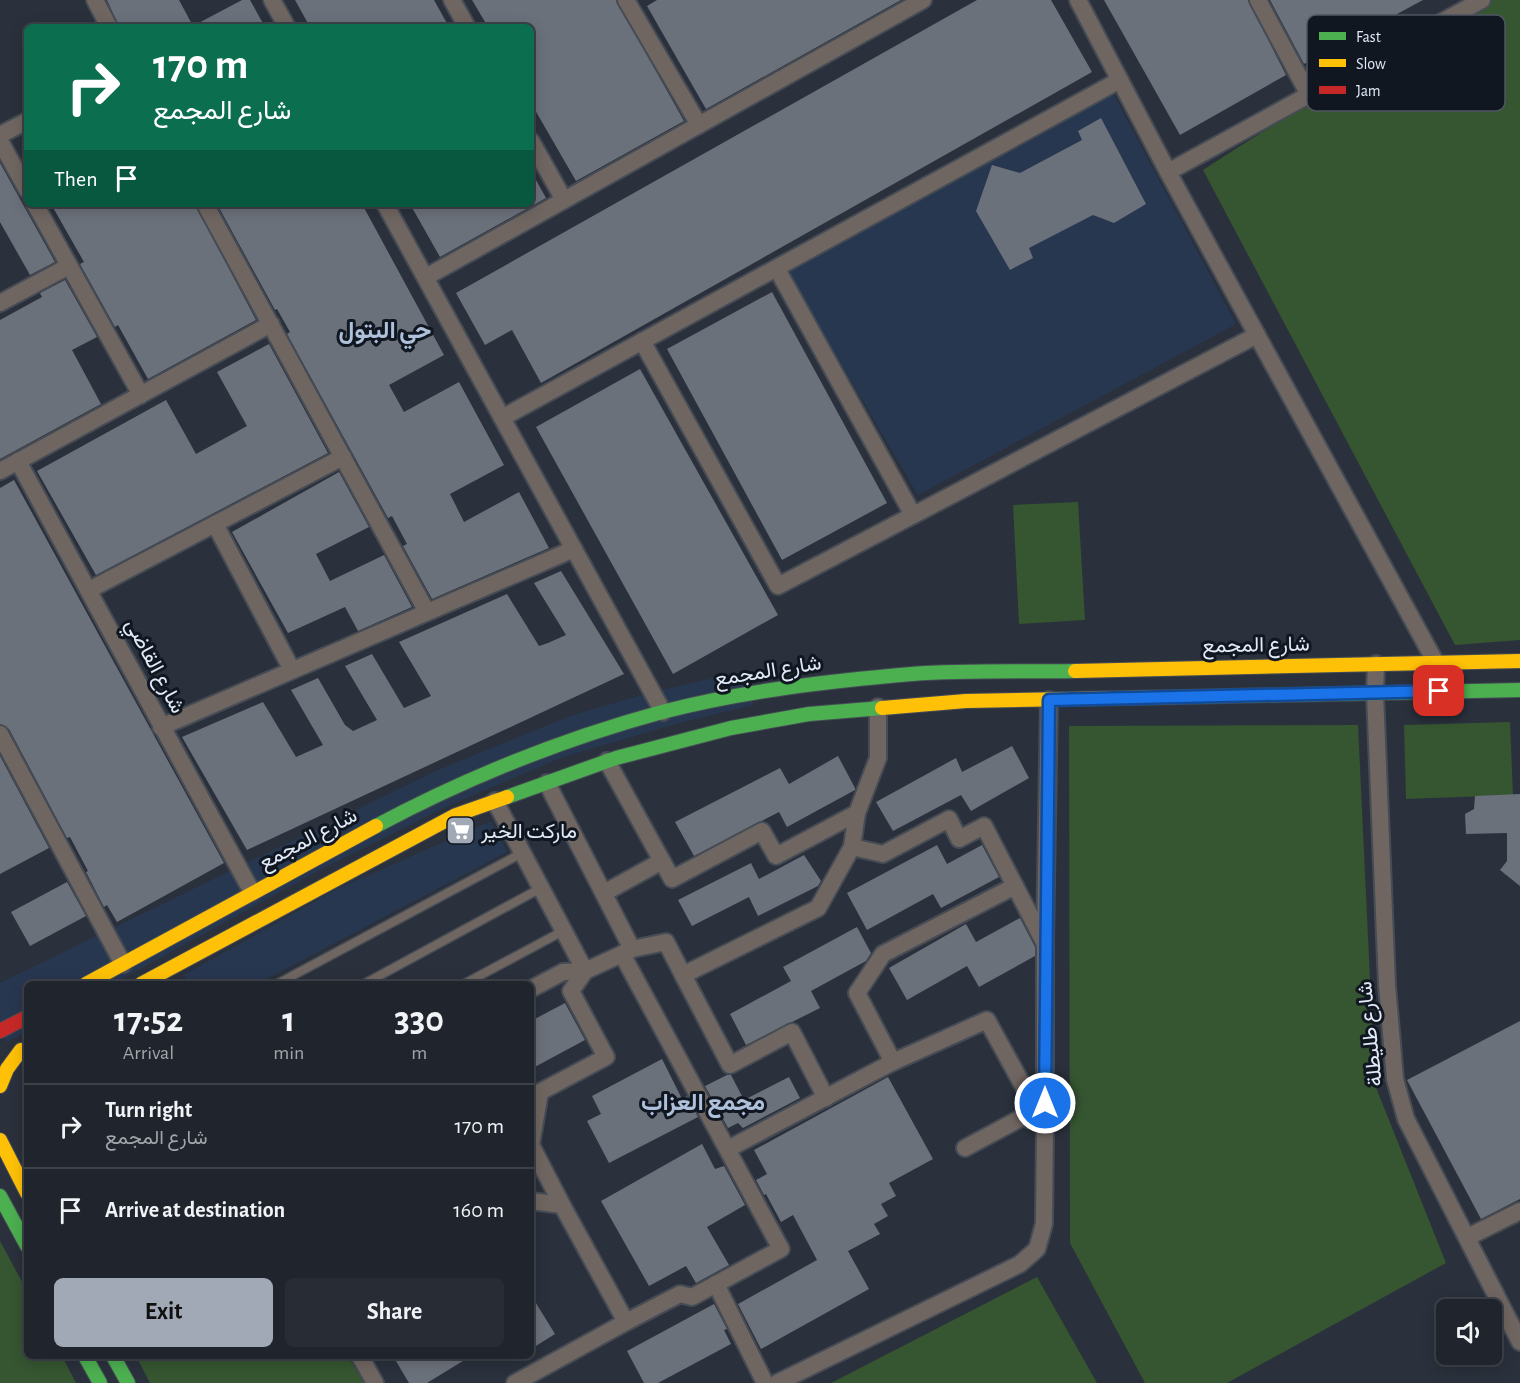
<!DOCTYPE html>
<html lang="en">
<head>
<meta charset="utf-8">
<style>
	body { margin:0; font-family:"Alegreya Sans",Vazirmatn,sans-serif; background:#282d35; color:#f1f3f6; height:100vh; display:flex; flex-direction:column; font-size:22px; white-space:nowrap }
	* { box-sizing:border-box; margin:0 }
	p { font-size:20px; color:#a2a5aa }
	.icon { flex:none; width:33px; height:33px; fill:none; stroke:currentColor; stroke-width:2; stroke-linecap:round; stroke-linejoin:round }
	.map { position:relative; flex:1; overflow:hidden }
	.details { position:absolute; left:24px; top:981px; width:510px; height:378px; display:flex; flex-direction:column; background:#20252d; border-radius:9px; box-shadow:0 3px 15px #0003,0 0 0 2px #3d4249 }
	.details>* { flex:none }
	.banner { position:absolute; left:24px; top:24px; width:510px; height:183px; border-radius:9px; box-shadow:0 3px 15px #0003,0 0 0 2px #3d4249; background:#0b6e4f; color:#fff; overflow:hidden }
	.fabs { position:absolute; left:1436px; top:1299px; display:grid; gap:12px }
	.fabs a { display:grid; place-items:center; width:66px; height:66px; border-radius:9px; background:#20252d; box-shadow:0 3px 15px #0003,0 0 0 2px #3d4249; font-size:30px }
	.pin { position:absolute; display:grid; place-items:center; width:51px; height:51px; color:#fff; margin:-26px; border-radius:12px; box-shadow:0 3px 9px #0006 }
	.me { position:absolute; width:66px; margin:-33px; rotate:0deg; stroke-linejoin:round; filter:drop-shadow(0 0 4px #0008) }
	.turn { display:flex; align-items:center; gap:21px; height:126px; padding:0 30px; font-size:27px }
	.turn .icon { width:78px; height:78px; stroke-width:2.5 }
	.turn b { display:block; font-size:42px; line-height:51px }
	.then { display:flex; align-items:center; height:57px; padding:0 30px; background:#0003; gap:12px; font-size:22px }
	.eta { display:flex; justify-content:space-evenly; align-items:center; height:102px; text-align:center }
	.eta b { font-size:36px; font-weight:600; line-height:42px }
	.cta { display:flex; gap:12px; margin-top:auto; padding:12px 30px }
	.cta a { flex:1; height:69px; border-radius:9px; background:#a1a9b6; color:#111; font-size:24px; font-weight:600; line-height:69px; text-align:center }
	.cta a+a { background:#282d35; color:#f1f3f6 }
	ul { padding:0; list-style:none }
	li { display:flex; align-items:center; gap:18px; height:84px; padding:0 30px; border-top:2px solid #3d4249 }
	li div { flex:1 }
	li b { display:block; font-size:22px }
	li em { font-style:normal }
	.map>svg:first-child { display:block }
	.built { fill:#283750 }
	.green { fill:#365531 }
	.building { fill:#6b717b }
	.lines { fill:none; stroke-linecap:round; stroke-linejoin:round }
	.lane-casing { stroke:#454c55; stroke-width:11 }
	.street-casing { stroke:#454c55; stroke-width:20 }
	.fast-casing { stroke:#454c55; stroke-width:16 }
	.slow-casing { stroke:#454c55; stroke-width:16 }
	.jam-casing { stroke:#454c55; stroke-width:16 }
	.lane { stroke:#706661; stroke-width:8 }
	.street { stroke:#706661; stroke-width:16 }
	.fast { stroke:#4caf50; stroke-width:14 }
	.slow { stroke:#ffc107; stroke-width:14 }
	.jam { stroke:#c62828; stroke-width:14 }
	.route-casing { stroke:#114b97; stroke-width:15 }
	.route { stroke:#1a73e8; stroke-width:10 }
	.labels { text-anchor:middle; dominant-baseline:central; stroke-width:6; stroke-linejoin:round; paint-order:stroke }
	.street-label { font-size:21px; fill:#e1eaf8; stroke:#111720 }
	.poi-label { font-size:21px; fill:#e1eaf8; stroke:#111720; text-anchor:start }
	.quarter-label { font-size:24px; font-weight:bold; fill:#afc0db; stroke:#111720 }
	.key { fill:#111720; stroke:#4f5661; stroke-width:1.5 }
	.key-label { font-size:16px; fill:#e1eaf8 }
</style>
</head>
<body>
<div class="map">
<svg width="1520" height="1383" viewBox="0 0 1520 1383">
	<rect width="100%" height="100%" fill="#2a313c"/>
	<!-- built -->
	<g class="built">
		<path d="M1110,88l126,236 -318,171 -133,-227z"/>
		<path d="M744,671l9,34 -70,17 -120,35 -113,48 -130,65 -207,114h-86v47l-20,11 -7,-12v-47l438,-213 132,-54 75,-22z"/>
		<path d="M491,821l16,31 -250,132h-68l-5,-9 151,-85z"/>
	</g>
	<!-- green -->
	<g class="green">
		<path d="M1492,0h28v640l-65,5 -252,-475c93,-61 190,-118 289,-170z"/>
		<path d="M1078,502l7,118 -66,4 -6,-119z"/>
		<path d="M1510,722l3,73 -107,4 -2,-74z"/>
		<path d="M1358,725l17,360 71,178 -219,120h-82l-75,-140 -1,-517z"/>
		<path d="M0,1241l27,50v65h35l14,27h-76z"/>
		<path d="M1037,1277l60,106h-266z"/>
		<path d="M136,1356h212l16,27h-214z"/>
	</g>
	<!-- building -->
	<g class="building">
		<path d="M107,0h72l14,26 49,-26h8l15,27h-146z"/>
		<path d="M295,0h139l15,27h-139z"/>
		<path d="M472,0h144l68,121 -108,60 -45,-78v-76h-43z"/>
		<path d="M657,0h244l-195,109 -59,-103z"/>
		<path d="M977,0h74l41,72 -551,311 -29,-53 -27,15 -29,-52z"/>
		<path d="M1104,0h144l38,75 -106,60z"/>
		<path d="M1270,0h153l-119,64z"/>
		<path d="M1101,118l45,86 -32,19 -21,-8 -64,33 4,10 -23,12 -34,-59 16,-46 28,8 62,-33 -4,-9z"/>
		<path d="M0,163l55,99 -25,13 -30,-53z"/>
		<path d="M531,171l15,27 -106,59 -30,-53h121z"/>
		<path d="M51,204h144l61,116 -108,59 -30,-54 -3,2 -35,-63 4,-2z"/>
		<path d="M217,204h145l82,151 -55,30 15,27 55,-30 45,83 -54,29 14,28 55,-30 30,56 -117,51 -29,-53 4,-2 -15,-28 -4,2 -101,-184 3,-2 -13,-23 -2,1z"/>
		<path d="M65,280l32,57 -25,13 29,54 -101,55v-139l42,-23 -2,-4z"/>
		<path d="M772,292l115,211 -105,57 -115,-211z"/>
		<path d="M269,344l59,109 -232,122 -59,-104 129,-71 30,54 51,-28 -30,-54z"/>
		<path d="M640,369l138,246 -105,59 -137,-247z"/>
		<path d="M339,472l30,55 -53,27 14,27 54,-26 28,52 -54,24 -13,-24 -57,26 -56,-101z"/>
		<path d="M14,480l210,383 -107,59 -10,-17 -3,2 -18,-35 2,-1 -18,-34 -3,1 -58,-109 -9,-5v-236z"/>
		<path d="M561,571l63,103 -377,176 -65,-113 81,-35 33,55 27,-12 -32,-55 27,-12 27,47 8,6 24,-11 -32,-54 27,-12 32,54 27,-12 -32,-54 108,-48 32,52 9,-3 18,-8 -32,-52z"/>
		<path d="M1012,746l17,32 -58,33 -10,-16 -68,36 -17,-29 80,-44 6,14z"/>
		<path d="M0,756l49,92 -49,26z"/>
		<path d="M838,756l17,32v2l-68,37 -8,-15 -85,44 -19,-34 105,-54 9,16z"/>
		<path d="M1520,794v92l-20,-16 7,-9v-28l-41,1 -1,-20 9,-5 1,-13z"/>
		<path d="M937,845l10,19 35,-19 17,32 -58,31 -8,-14 -66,36 -20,-37z"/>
		<path d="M804,855l17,26 -3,5 -60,30 -9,-19 -57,29 -14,-26 73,-37 8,16z"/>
		<path d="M67,882l19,34 -56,30 -19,-34z"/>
		<path d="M1020,918l15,29v9l-56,31 -12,-21 -60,34 -18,-32 77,-44 10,18z"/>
		<path d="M857,927l14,26 -5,8 -55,30 9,17 -74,37 -16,-31 61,-33 -8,-14z"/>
		<path d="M565,1003l20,37 -54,29v-48z"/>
		<path d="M1520,1021v178l-39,20 -74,-139z"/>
		<path d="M662,1059l20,40 5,-3 11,21 -89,46 -22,-42 14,-7 -9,-18z"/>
		<path d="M727,1075h4l13,25 45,-23 11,21 -57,30 -5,-5 -10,5 -23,-42z"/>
		<path d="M888,1077l45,82 -44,24 7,13 -15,8 7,12 -14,8 6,10 -32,17 21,38 -108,60 -23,-45 79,-44 -24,-45 -12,7 -15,-28 -2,1 -8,-15 11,-6 -13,-24z"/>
		<path d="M702,1144l13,25 9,-3 21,39 -38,22 22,38 -33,18 -10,-17 -37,20 -48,-85z"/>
		<path d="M531,1295l24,39 -24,15z"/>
		<path d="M714,1304l13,25 -3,1 7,14 -73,39h-14l-17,-32z"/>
		<path d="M393,1356h78l-44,27h-18z"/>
	</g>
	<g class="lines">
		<defs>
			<g id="lane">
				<path d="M277,984l245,-131"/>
				<path d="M364,984l177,-96"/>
				<path d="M464,984l99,-53"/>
			</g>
			<g id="street">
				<path d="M95,0l14,27"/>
				<path d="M272,0l15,27"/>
				<path d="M452,0l15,27"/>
				<path d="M626,0l73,125"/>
				<path d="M1078,0l90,172 268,491"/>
				<path d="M1258,0l51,95"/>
				<path d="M0,135l27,-14"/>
				<path d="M0,141l27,49"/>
				<path d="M531,141l33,59"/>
				<path d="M1168,172l314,-172"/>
				<path d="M35,204l106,191"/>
				<path d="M205,204l222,408"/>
				<path d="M385,204l278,508"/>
				<path d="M777,269l136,246"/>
				<path d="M426,277l497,-277"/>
				<path d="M0,303l69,-37"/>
				<path d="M642,341l136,245 479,-251"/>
				<path d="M502,418l618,-338"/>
				<path d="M18,461l234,431"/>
				<path d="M0,471l271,-147"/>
				<path d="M215,524l77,146"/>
				<path d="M89,590l254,-133"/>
				<path d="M1376,664l-1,30 12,291 8,94 11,40 114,223"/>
				<path d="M161,727l413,-178"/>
				<path d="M0,734l123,230"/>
				<path d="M547,783l85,166 -10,5 159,295 -89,48 -12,-3 -54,28"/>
				<path d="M495,801l90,170 -22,1 -32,17"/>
				<path d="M852,847l31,7 66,-35 10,20 25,-13 31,60"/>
				<path d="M662,861l10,18 90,-48 14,25 81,-43 21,-55v-51"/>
				<path d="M604,893l58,-32 -55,-100"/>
				<path d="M1045,940l4,-240"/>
				<path d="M632,949l34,-7 17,33 135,-67 34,-61 5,-34"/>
				<path d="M683,975l47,90 62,-33 34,66"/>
				<path d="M893,1062l94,-42 57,104"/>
				<path d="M531,1145l9,-53 66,-35 -35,-66 14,-20 37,-17"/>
				<path d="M531,1145l31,60"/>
				<path d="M728,1149l165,-87 -36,-69 26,-39 132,-68 30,58v181"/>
				<path d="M1468,1237l52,-26"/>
				<path d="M716,1284l49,99"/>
				<path d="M360,1356l15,27"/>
				<path d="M515,1383l111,-61 -64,-117 -31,-4"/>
				<path d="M777,1383l243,-119 17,-15 7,-25 1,-99 -22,-8 -58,31"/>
			</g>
			<g id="fast">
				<path d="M1180,697l340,-7"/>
				<path d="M507,797l109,-39 115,-30 78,-14 73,-6"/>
				<path d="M376,826c90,-48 187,-87 286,-114 81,-21 167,-31 250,-38 54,-4 109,-2 163,-3"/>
				<path d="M0,1196l27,50"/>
				<path d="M85,1356l15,27"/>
				<path d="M113,1356l15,27"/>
			</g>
			<g id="slow">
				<path d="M1075,671l445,-10"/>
				<path d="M882,708l84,-7 214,-4"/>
				<path d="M86,984l290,-158"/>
				<path d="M141,984l315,-169 51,-18"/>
				<path d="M0,1086l7,-17 14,-19"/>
				<path d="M0,1140l27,53"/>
			</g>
			<path id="jam" d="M0,1031l27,-14"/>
		</defs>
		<!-- lane casing -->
		<use href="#lane" class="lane-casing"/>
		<!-- street casing -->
		<use href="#street" class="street-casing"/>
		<!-- fast casing -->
		<use href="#fast" class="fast-casing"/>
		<!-- slow casing -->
		<use href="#slow" class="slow-casing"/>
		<!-- jam casing -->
		<use href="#jam" class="jam-casing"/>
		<!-- lane -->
		<use href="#lane" class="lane"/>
		<!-- street -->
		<use href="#street" class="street"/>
		<!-- fast -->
		<use href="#fast" class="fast"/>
		<!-- slow -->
		<use href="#slow" class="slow"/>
		<!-- jam -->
		<use href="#jam" class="jam"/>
	</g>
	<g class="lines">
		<defs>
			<path id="route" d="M1045,1103l4,-403 390,-9"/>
		</defs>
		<!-- route casing -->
		<use href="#route" class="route-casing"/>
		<!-- route -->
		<use href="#route" class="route"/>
	</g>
	<!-- icons -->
	<defs>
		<symbol id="supermarket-square" viewBox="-11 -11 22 22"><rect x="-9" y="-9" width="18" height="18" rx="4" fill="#a1a9b6" stroke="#111720"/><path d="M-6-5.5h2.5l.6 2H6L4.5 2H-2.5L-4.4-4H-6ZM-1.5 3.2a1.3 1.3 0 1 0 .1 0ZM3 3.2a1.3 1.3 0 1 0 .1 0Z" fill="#fff"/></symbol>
	</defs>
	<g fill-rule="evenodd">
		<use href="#supermarket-square" x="444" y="814" width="33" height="33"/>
	</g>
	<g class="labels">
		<!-- street labels -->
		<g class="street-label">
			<text transform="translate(1256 645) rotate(-1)">شارع المجمع</text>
			<text transform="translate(155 666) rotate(62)">شارع القاضي</text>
			<text transform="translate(768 671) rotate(-9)">شارع المجمع</text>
			<text transform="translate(308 839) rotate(-28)">شارع المجمع</text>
			<text transform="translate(1370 1034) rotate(-96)">شارع طليطلة</text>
		</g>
		<!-- poi labels -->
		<g class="poi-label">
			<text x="481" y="831">ماركت الخير</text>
		</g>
		<!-- quarter labels -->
		<g class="quarter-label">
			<text x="385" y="331">حي البتول</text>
			<text x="703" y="1103">مجمع العزاب</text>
		</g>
	</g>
	<!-- legend -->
	<rect x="1307" y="15" width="198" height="96" rx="9" class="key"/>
	<rect x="1319" y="32" width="27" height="8" fill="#4caf50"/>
	<rect x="1319" y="59" width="27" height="8" fill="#ffc107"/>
	<rect x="1319" y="86" width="27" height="8" fill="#c62828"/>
	<g class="key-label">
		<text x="1356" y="42">Fast</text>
		<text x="1356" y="69">Slow</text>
		<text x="1356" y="96">Jam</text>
	</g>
</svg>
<div class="fabs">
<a><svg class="icon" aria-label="sound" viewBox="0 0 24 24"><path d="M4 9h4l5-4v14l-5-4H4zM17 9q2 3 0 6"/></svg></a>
</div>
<div class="pin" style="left:1439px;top:691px;background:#d93025"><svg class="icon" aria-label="arrive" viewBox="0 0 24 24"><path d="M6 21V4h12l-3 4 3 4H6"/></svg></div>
<svg class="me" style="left:1045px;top:1103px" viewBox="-20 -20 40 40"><circle r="17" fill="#1a73e8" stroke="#fff" stroke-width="3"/><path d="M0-11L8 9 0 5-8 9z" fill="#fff"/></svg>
<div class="banner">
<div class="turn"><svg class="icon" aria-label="right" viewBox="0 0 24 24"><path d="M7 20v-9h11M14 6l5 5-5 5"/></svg><div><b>170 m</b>شارع المجمع</div></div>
<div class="then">Then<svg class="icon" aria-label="arrive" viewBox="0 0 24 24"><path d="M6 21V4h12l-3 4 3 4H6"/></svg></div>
</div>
<section class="details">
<div class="eta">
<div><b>17:52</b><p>Arrival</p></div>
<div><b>1</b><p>min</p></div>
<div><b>330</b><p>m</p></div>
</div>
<ul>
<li><svg class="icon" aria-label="right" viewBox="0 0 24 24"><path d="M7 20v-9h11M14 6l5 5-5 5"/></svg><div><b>Turn right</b><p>شارع المجمع</p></div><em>170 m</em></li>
<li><svg class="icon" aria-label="arrive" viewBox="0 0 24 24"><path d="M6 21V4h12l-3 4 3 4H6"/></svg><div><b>Arrive at destination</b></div><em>160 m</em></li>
</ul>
<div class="cta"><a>Exit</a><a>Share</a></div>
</section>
</div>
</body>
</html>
